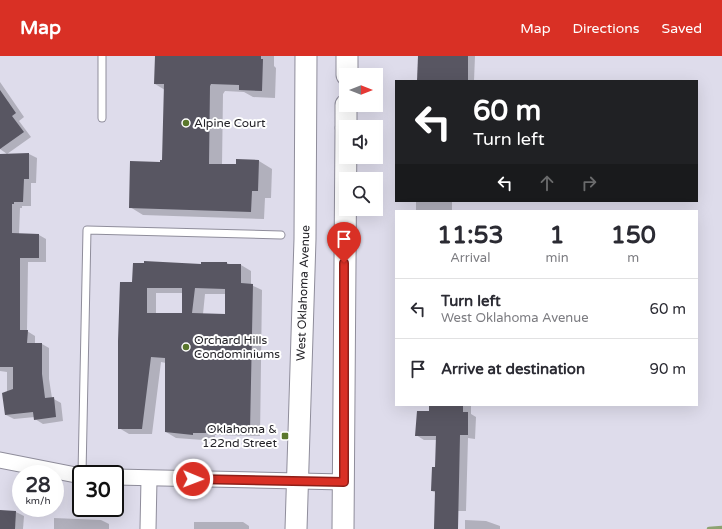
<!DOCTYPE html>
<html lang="en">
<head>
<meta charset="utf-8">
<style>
	body { margin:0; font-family:"Varela Round",sans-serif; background:#f2f2f3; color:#2b2b33; height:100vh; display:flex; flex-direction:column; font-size:15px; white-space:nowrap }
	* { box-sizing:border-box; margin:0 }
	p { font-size:13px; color:#7c7c81 }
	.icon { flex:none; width:22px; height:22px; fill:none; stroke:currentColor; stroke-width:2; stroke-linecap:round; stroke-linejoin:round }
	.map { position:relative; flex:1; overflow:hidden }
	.side { position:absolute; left:395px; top:154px; width:303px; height:196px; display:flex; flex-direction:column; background:#fff; border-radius:0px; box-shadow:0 4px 16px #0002 }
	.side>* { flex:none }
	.guide { position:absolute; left:395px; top:24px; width:303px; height:122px; border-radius:0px; box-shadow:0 4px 16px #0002; background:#202124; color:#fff; overflow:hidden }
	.needle { width:26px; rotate:90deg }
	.fabs { position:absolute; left:339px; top:12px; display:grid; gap:8px }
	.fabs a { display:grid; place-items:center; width:44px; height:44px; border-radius:0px; background:#fff; box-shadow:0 4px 16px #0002; font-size:20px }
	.speed { position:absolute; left:12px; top:409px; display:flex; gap:8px; font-size:20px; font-weight:700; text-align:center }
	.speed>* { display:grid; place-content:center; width:52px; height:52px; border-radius:50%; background:#fff; box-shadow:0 4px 16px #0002; line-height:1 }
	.speed small { font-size:10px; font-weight:400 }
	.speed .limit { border:2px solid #111; border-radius:6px; background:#fff; color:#111 }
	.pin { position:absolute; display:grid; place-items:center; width:34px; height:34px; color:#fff; margin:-41px -17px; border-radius:50% 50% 50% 0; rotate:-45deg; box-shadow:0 0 4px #0007 }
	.pin .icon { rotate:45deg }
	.me { position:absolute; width:44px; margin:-22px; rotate:91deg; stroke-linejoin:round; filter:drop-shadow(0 0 3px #0008) }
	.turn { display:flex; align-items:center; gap:14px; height:84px; padding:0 12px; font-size:18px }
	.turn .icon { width:52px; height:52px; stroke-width:2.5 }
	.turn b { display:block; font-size:28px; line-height:34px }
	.lanes { display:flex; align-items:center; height:38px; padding:0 12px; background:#0003; justify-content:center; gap:20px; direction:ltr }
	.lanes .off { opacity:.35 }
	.eta { display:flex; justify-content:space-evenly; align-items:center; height:68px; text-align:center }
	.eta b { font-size:24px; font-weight:700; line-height:28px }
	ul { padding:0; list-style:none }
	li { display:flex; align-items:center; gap:12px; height:60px; padding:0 12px; border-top:1px solid #e1e1e2 }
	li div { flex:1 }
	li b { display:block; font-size:15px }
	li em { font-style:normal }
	header { display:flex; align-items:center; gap:24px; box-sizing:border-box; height:56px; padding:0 20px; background:#d93025; color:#fff }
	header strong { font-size:19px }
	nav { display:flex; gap:22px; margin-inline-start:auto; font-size:14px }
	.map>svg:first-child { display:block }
	.shadow { fill:#0003; fill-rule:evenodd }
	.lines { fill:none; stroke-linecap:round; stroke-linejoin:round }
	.stream { stroke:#8da371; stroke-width:4.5 }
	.building { fill:#585662; fill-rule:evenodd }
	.lane-casing { stroke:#8f8d9b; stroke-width:9 }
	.street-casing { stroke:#8f8d9b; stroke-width:17 }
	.secondary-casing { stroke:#8f8d9b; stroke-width:23 }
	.lane { stroke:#fff; stroke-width:7 }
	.street { stroke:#fff; stroke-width:15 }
	.secondary { stroke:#fff; stroke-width:21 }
	.route-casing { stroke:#8d1f18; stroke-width:10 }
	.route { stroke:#d93025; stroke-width:7 }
	.poi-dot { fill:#5a772c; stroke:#fff; stroke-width:1.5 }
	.labels { text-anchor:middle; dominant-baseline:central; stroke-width:4; stroke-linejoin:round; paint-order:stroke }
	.poi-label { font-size:12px; fill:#232227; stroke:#fff; text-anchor:start }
	.street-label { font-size:12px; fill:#232227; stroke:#fff }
</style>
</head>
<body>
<header>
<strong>Map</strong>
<nav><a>Map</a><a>Directions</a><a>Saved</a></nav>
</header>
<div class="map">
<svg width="722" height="473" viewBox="0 0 722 473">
	<rect width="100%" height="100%" fill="#dedceb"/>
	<!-- shadow -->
	<g class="shadow">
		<path d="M156,0h118v10l2,2 -1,30 -22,-1 -9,-5 -19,-1 -2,3 -1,71h15l22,-4 13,8 -1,29h-6l-1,21 -121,-4 -13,-8 33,-46 2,-71 -10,-6z"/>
		<path d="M419,0h56l-1,25h-56z"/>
		<path d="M0,26l24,35 -5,4 12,16 -24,17 -7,-5z"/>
		<path d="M29,98l8,4 -1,25h-5v23h-9v2h-2l-1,26 20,1 7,4v23h-18l-1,69 8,5v8h7l7,4v31l3,19 9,5 2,18 -20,3 -8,-5v-2l-21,2 -8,-4 -3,-21 4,-1v-21l-7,-1v-216z"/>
		<rect x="416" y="145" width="36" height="10"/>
		<path d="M227,207l4,2h10l10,6v14l11,5 -2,146 -45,-1v3h-12v2l-27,-2 -10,-6v-69l-5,-1 -9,72h-23l-10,-6 1,-133 13,-12 69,-18zM156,237h27v21h-27zM205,238h21v21l-23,-1z"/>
		<path d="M430,349h41v9l5,3 -1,22 -7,-1 -2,73h-23l-7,-18 -4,-2 4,-23 1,-28h-13l-8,-5 14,-23z"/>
		<path d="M0,455l16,1 8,4 -1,13h-23z"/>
		<path d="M54,462l47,2 8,4v5h-55z"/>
		<path d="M465,464l21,1 14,5v3h-35z"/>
		<path d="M194,466h49l6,4v3h-55z"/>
	</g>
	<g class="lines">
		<!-- stream -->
		<path class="stream" d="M709,473l13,-1"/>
	</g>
	<!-- building -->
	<g class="building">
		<path d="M155,0h106v3h2l-1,32 -23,-1v-5l-28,-1 -1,2 -1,78h27v-5l23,1 -1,31h-6l-1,21 -122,-4 1,-47 30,1v-2h2l2,-76h-10z"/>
		<path d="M418,0h50v25h-51z"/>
		<path d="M0,34l16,23 -4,3 12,16 -24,17z"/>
		<path d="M29,97v26h-5l-1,23h-9v2h-2v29l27,1v24h-19v72h8l-1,13h15v31l3,24 9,-1 2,20 -22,3 -1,-8 -28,3 -3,-22 11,-4v-22h-13v-213z"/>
		<path d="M144,205l57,3v-2h26v2h14v19l12,1 -3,147 -44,-1v3h-13v2l-28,-3v-74l-14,-1 -9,72h-24v-88l2,-59h12l1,-19h11zM147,232h35v25h-35zM195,232l30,1v25l-33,-1z"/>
		<path d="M429,349h34v7h5v23h-8l-2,94h-24l1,-38h-4l1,-24h3l1,-31h-21l2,-25h12z"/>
		<path d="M0,454l16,1 -1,18h-15z"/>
	</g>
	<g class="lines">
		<defs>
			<g id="lane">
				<path d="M102,62v-62"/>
				<path d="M82,418l5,-244 194,5"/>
			</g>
			<g id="street">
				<path d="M0,404l81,16"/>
				<path d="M115,421l229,5"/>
				<path d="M148,473l1,-50"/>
			</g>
			<g id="secondary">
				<path d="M347,19v-19"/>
				<path d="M346,71v-22"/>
				<path d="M296,473l9,-290 1,-183"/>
				<path d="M343,473l3,-400"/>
			</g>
		</defs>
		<!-- lane casing -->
		<use href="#lane" class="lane-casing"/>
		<!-- street casing -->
		<use href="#street" class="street-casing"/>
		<!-- secondary casing -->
		<use href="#secondary" class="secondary-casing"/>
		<!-- lane -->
		<use href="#lane" class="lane"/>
		<!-- street -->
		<use href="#street" class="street"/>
		<!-- secondary -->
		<use href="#secondary" class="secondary"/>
	</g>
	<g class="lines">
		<defs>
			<path id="route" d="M193,423l151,3v-219"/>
		</defs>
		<!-- route casing -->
		<use href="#route" class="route-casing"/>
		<!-- route -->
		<use href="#route" class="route"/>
	</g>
	<!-- markers -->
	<g class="poi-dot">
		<circle cx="186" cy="67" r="4"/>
		<circle cx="186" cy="291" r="4"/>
		<rect x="281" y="376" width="8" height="8" rx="2"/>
	</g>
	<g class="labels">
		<!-- poi labels -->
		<g class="poi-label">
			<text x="194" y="67">Alpine Court</text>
			<text x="194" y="284">Orchard Hills<tspan x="194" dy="14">Condominiums</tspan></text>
			<text x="277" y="373" text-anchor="end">Oklahoma &amp;<tspan x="277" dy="14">122nd Street</tspan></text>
		</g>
		<!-- street labels -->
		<g class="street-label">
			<text transform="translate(303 237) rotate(-88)">West Oklahoma Avenue</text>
		</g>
	</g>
</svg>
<div class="fabs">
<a><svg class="needle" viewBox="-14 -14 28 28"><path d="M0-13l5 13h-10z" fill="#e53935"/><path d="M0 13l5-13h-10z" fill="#7c7c81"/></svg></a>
<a><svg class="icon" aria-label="sound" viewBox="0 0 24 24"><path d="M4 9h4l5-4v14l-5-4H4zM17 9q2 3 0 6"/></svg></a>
<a><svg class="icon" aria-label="search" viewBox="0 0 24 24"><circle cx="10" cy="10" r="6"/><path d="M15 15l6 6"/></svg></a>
</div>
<div class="speed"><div>28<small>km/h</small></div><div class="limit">30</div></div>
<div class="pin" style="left:344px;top:207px;background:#d93025"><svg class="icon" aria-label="arrive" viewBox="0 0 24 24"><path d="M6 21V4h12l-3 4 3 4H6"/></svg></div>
<svg class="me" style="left:193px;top:423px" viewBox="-20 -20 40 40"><circle r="17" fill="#d93025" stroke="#fff" stroke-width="3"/><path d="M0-11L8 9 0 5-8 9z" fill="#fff"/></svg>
<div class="guide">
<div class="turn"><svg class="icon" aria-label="left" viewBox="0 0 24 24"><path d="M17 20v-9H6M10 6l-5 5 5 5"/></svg><div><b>60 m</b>Turn left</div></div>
<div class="lanes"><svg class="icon" aria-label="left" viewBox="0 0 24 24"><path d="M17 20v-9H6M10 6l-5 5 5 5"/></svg><svg class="icon off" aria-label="ahead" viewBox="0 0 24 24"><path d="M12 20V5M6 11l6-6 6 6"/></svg><svg class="icon off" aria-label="right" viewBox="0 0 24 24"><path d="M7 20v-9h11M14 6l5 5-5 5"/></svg></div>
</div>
<section class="side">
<div class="eta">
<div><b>11:53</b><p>Arrival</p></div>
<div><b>1</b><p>min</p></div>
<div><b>150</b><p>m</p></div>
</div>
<ul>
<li><svg class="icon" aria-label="left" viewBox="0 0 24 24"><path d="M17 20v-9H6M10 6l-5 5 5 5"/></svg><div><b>Turn left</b><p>West Oklahoma Avenue</p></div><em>60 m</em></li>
<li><svg class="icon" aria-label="arrive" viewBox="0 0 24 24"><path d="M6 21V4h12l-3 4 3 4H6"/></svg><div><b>Arrive at destination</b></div><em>90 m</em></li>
</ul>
</section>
</div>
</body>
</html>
